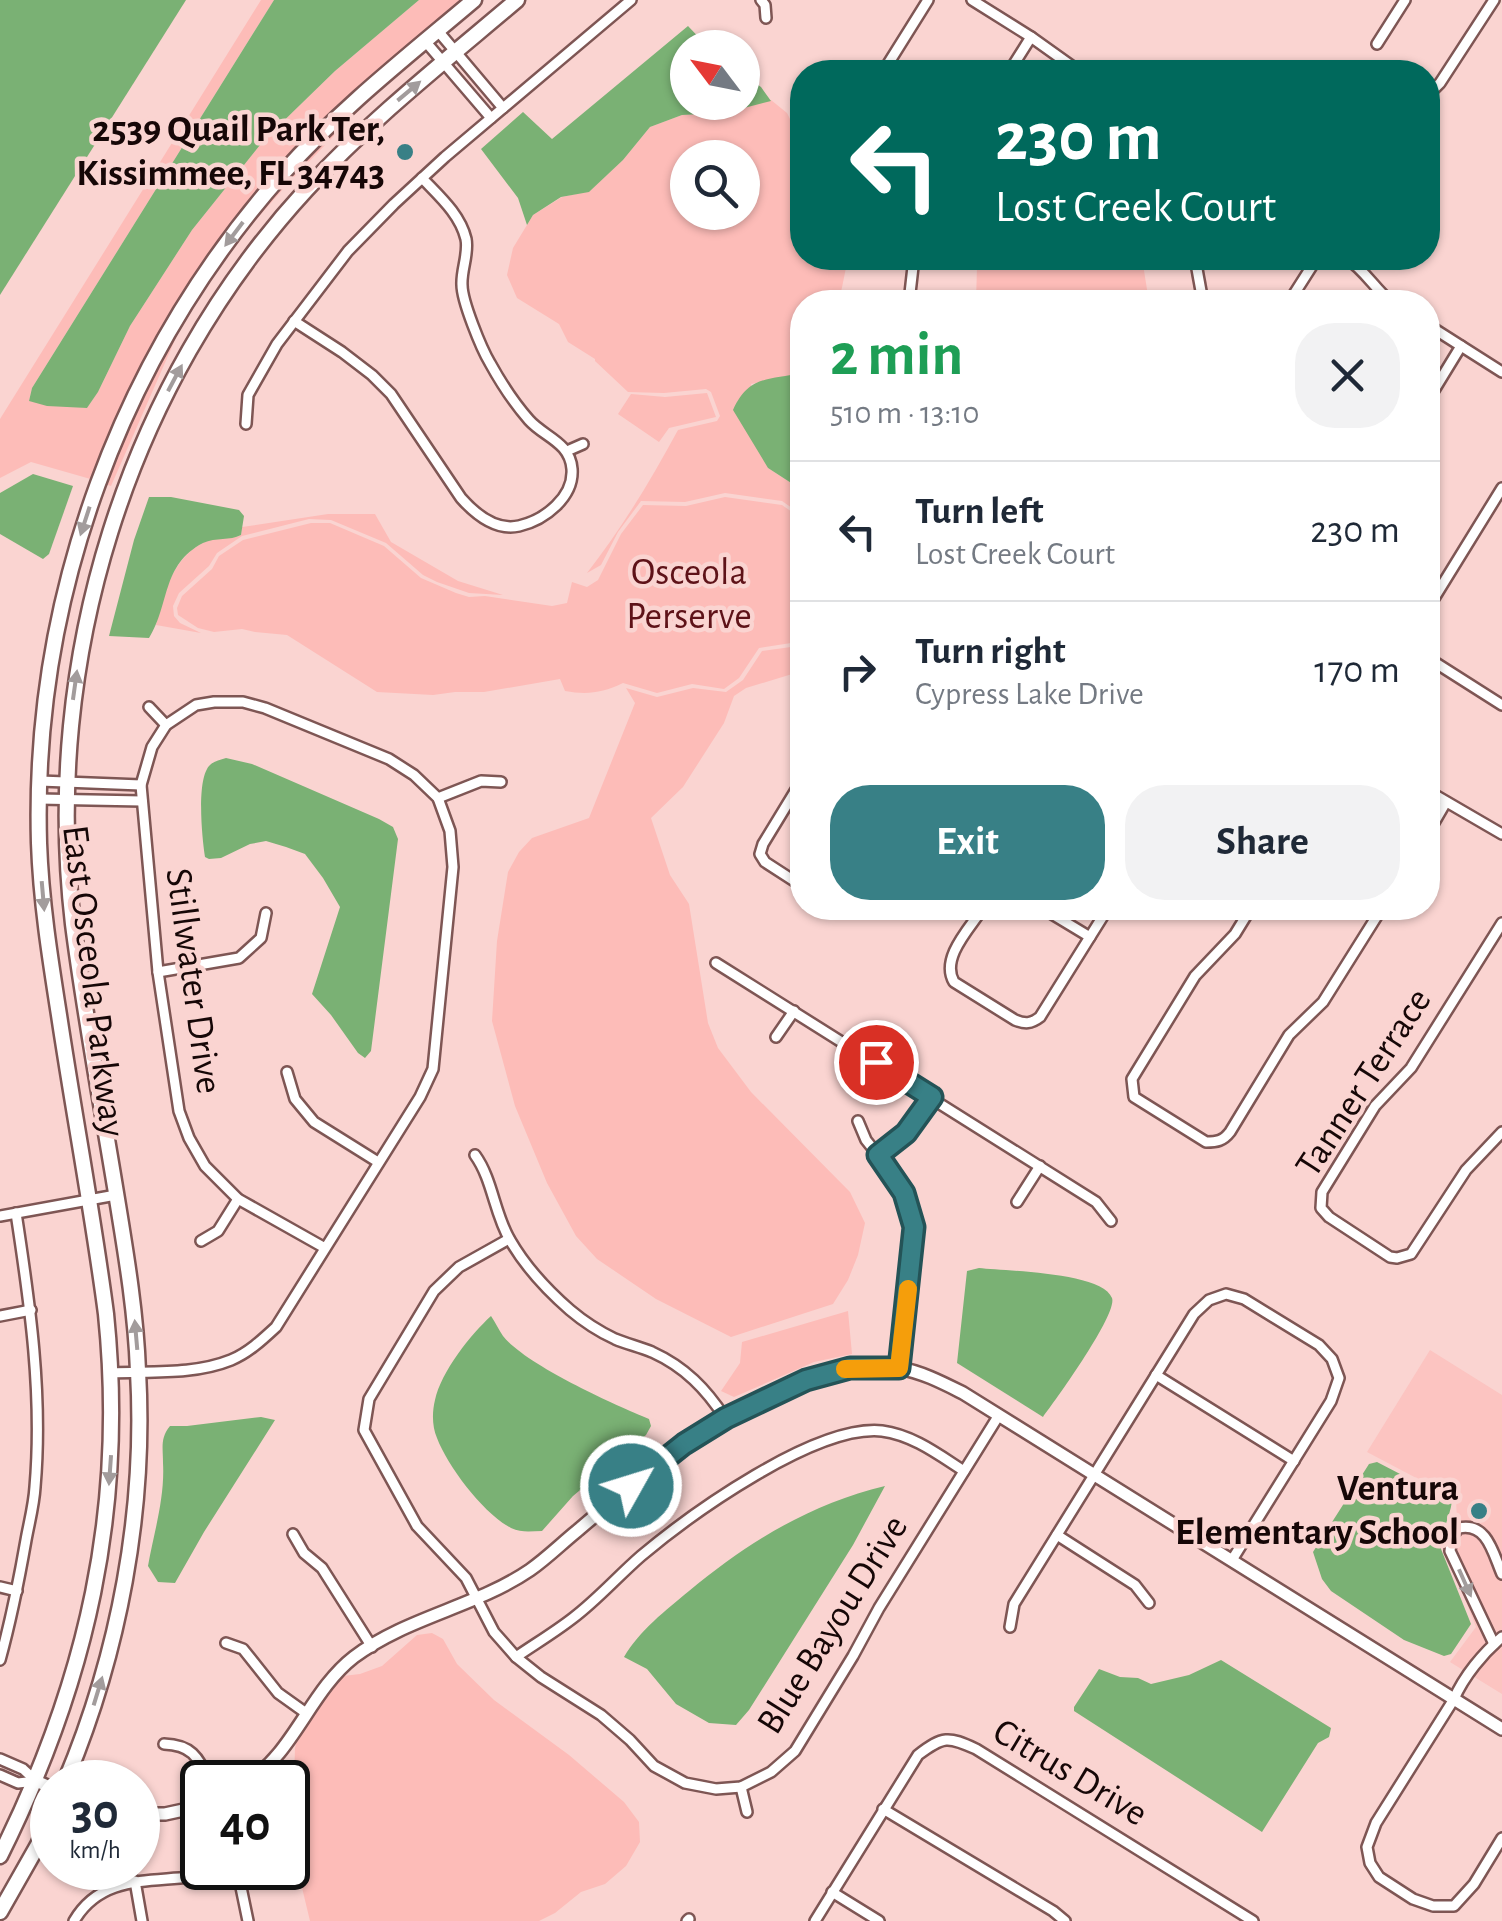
<!DOCTYPE html>
<html lang="en">
<head>
<meta charset="utf-8">
<style>
	body { margin:0; font-family:"Alegreya Sans",sans-serif; background:#f2f2f3; color:#1f2937; height:100vh; display:flex; flex-direction:column; font-size:38px; white-space:nowrap }
	* { box-sizing:border-box; margin:0 }
	p { font-size:32px; color:#747a83 }
	.icon { flex:none; width:55px; height:55px; fill:none; stroke:currentColor; stroke-width:2; stroke-linecap:round; stroke-linejoin:round }
	.map { position:relative; flex:1; overflow:hidden }
	.details { position:absolute; left:790px; top:290px; width:650px; height:630px; display:flex; flex-direction:column; background:#fff; border-radius:40px; box-shadow:0 2px 8px #0004 }
	.details>* { flex:none }
	.hud { position:absolute; left:790px; top:60px; width:650px; height:210px; border-radius:40px; box-shadow:0 2px 8px #0004; background:#00695c; color:#fff; overflow:hidden }
	.needle { width:65px; rotate:302deg }
	.buttons { position:absolute; left:670px; top:30px; display:grid; gap:20px }
	.buttons a { display:grid; place-items:center; width:90px; height:90px; border-radius:50%; background:#fff; box-shadow:0 2px 8px #0004; font-size:50px }
	.speed { position:absolute; left:30px; top:1760px; display:flex; gap:20px; font-size:50px; font-weight:700; text-align:center }
	.speed>* { display:grid; place-content:center; width:130px; height:130px; border-radius:50%; background:#fff; box-shadow:0 2px 8px #0004; line-height:1 }
	.speed small { font-size:25px; font-weight:400 }
	.speed .limit { border:5px solid #111; border-radius:15px; background:#fff; color:#111 }
	.pin { position:absolute; display:grid; place-items:center; width:85px; height:85px; color:#fff; margin:-42px; border:5px solid #fff; border-radius:50%; box-shadow:0 2px 10px #0007 }
	.me { position:absolute; width:110px; margin:-55px; rotate:51deg; stroke-linejoin:round; filter:drop-shadow(0 0 8px #0008) }
	.turn { display:flex; align-items:center; gap:35px; height:210px; padding:0 40px; font-size:45px }
	.turn .icon { width:130px; height:130px; stroke-width:2.5 }
	.turn b { display:block; font-size:70px; line-height:85px }
	.round { display:grid; place-items:center; flex:none; width:105px; height:105px; border-radius:40px; background:#f2f2f3 }
	.summary { display:flex; align-items:center; justify-content:space-between; height:170px; padding:0 40px }
	h1 { font-size:60px; font-weight:700; line-height:75px; color:#1e9e55 }
	.action { display:flex; gap:20px; margin-top:auto; padding:20px 40px }
	.action a { flex:1; height:115px; border-radius:40px; background:#388086; color:#fff; font-size:40px; font-weight:700; line-height:115px; text-align:center }
	.action a+a { background:#f2f2f3; color:#1f2937 }
	ul { padding:0; list-style:none }
	li { display:flex; align-items:center; gap:30px; height:140px; padding:0 40px; border-top:2px solid #e0e1e3 }
	li div { flex:1 }
	li b { display:block; font-size:38px }
	li em { font-style:normal }
	.map>svg:first-child { display:block }
	.built { fill:#fcc4c1 }
	.green { fill:#fdbcb8; fill-rule:evenodd }
	.water { fill:#7ab174 }
	.lines { fill:none; stroke-linecap:round; stroke-linejoin:round }
	.street-casing { stroke:#7e5654; stroke-width:14 }
	.secondary-casing { stroke:#7e5654; stroke-width:16 }
	.primary-casing { stroke:#7e5654; stroke-width:19 }
	.street { stroke:#fff; stroke-width:9 }
	.secondary { stroke:#fff; stroke-width:11 }
	.primary { stroke:#fff; stroke-width:14 }
	.oneway { fill:#a29c9c }
	.route-casing { stroke:#245357; stroke-width:25 }
	.route { stroke:#388086; stroke-width:18 }
	.slow { stroke:#f59e0b; stroke-width:18 }
	.poi-dot { fill:#388086; stroke:#fad4d1; stroke-width:4 }
	.labels { text-anchor:middle; dominant-baseline:central; stroke-width:9; stroke-linejoin:round; paint-order:stroke }
	.poi-label { font-size:38px; font-weight:bold; fill:#160707; stroke:#fad4d1; text-anchor:end }
	.park-label { font-size:38px; fill:#5e1218; stroke:#fad4d1 }
	.street-label { font-size:38px; fill:#160707; stroke:#fad4d1 }
</style>
</head>
<body>
<div class="map">
<svg width="1502" height="1921" viewBox="0 0 1502 1921">
	<rect width="100%" height="100%" fill="#fad4d1"/>
	<!-- built -->
	<path class="built" d="M1430,1350l72,45v299l-52,-32 26,-35 -31,-78 1,-12 11,-15 -1,-23 -89,-47z"/>
	<!-- green -->
	<g class="green">
		<path d="M261,0h13l-242,388 -3,13 58,7 11,-16 32,-66 62,-96 72,-90 71,-69 84,-71h48l-238,232 -135,248 -63,-18 -31,16v-59z"/>
		<path d="M394,74l-102,105 -60,68 -50,77 -71,162 -8,-3c35,-93 95,-204 160,-279 41,-47 85,-89 131,-130z"/>
		<path d="M771,100l16,13 11,22 4,2v121h46l-8,39 -3,5h-35v71l-51,11 17,84 34,22v25l-20,-14 -57,-8 -40,9 -44,-1 -23,31 -17,33 -14,8c35,-45 64,-93 91,-143l39,-9 3,-5 -9,-24 -5,-3 -42,4 -36,-1 -33,-31v-2l-27,-17 -9,-18 -42,-26 -10,-23 6,-27 20,-33 29,-18 28,-6 33,-31 27,-33 32,-12 43,-2zM688,158h54v54h-54z"/>
		<path d="M990,258h152l7,44h-173l1,-35z"/>
		<path d="M707,393l9,24 -47,11 -10,14 -41,-28 13,-20 34,3z"/>
		<path d="M725,497l57,8 20,14v129l-11,-5 -32,5 -20,30 -15,11 -32,-5 -35,9 -34,-10c-21,10 -36,12 -58,8l-5,-12 -76,13h-29l-22,3 -56,-3 -90,-57 -32,-3 -13,-3 -28,3 -16,-4 -20,-13 -1,-7 5,-12 30,-27 7,-13 24,-16 68,-17h19l54,23 37,32 35,15 13,4 16,-1 67,10 15,-3 5,-21 15,5 11,-7 23,-46 22,-29 43,1z"/>
		<path d="M328,514h47l16,28 67,39 45,14 -34,-2 -32,-11 -14,-7 -37,-32 -55,-23 -22,-1 -67,17 -25,17 -8,13 -30,27 -6,13 1,10 6,7 21,10 -45,-8c7,-33 19,-73 54,-85 11,-4 21,0 31,-5l1,-8z"/>
		<path d="M791,647l11,5v19l-56,17 -12,8 -10,27 -41,64 -32,31 19,57 19,29 19,119 10,25 33,44 99,100 15,31 -7,32 -10,25 -15,24 -102,33 -75,-38 -59,-40 -21,-23 -29,-53 -32,-77 -23,-85 5,-80 11,-69 11,-20 13,-14 57,-20 46,-115 -9,-15 31,9 36,-9 33,4 17,-12 19,-29z"/>
		<path d="M848,1311l4,43 -38,8 -80,35 -13,-6 19,-28 2,-21z"/>
		<path d="M432,1633l11,6 14,25 37,36 75,55 55,47 15,20 1,20 -14,24 -21,18 -24,8 -26,21 -16,8h-229l-18,-75 3,-98 3,-14 31,-44 14,-14 17,-2 22,-8 35,-31z"/>
	</g>
	<!-- water -->
	<g class="water">
		<path d="M0,0h186l-186,295z"/>
		<path d="M274,0h145l-84,71 -71,69 -72,90 -62,96 -32,66 -11,16 -40,-2 -18,-5 3,-13z"/>
		<path d="M688,26l20,21 -20,1v54h54l1,-28 18,13 10,14 -46,12 -43,2 -32,12 -27,33 -34,32 -28,5 -28,18 -6,10 -9,-27 -37,-49 42,-37 29,27z"/>
		<path d="M802,373v117l-34,-22 -35,-58c16,-35 36,-30 69,-37z"/>
		<path d="M33,474l40,12 -24,68 -6,5 -43,-25v-41z"/>
		<path d="M149,497h22l68,13 5,6 -3,19c-11,6 -25,2 -38,8 -42,22 -33,62 -54,95l-40,-2 25,-96z"/>
		<path d="M226,758l26,6 127,55 14,8 5,12 -27,212 -6,7 -7,-5 -27,-38 -19,-21 28,-87 -17,-29 -18,-24 -19,-7 -20,-6 -16,3 -29,14 -12,1 -4,-2c-3,-19 -9,-79 5,-92 4,-4 10,-5 16,-7z"/>
		<path d="M979,1268c25,3 123,4 133,30 6,16 -57,103 -69,119l-86,-54 10,-92z"/>
		<path d="M491,1316c4,6 8,14 12,20 23,29 110,68 146,83l2,7 -5,9 -73,61 -31,35c-11,0 -20,2 -31,-3 -27,-14 -63,-61 -74,-90 -5,-11 -5,-26 -2,-38 6,-28 36,-66 56,-84z"/>
		<path d="M261,1417l14,3 -71,112 -29,51 -17,-1 -10,-16c6,-34 17,-68 15,-103 0,-15 -3,-25 7,-37h17z"/>
		<path d="M1377,1462l75,39c-2,17 -12,32 -11,48l30,75 -20,30 -7,2 -40,-16 -73,-49 -9,-12 -9,-27 56,-88z"/>
		<path d="M885,1486l-32,59 -104,165 -13,15 -27,-2 -33,-19 -29,-35 -23,-12c15,-26 42,-47 65,-66 59,-49 121,-87 196,-105z"/>
		<path d="M1221,1660l110,68 -2,9 -11,6 -56,89 -188,-121v-4l25,-38 21,8 18,1 13,6 38,-9z"/>
	</g>
	<g class="lines">
		<defs>
			<g id="street">
				<path d="M761,0l4,5 1,13"/>
				<path d="M972,0l59,37 49,35"/>
				<path d="M438,31l65,77"/>
				<path d="M425,41l66,77"/>
				<path d="M1377,44l28,-44"/>
				<path d="M883,72l45,-72"/>
				<path d="M1009,72l22,-35"/>
				<path d="M1428,95l12,-12 54,-83"/>
				<path d="M1195,258l8,44"/>
				<path d="M1346,258c19,12 28,30 45,44"/>
				<path d="M909,302l5,-44"/>
				<path d="M1289,302l28,-44"/>
				<path d="M294,321l48,31 30,23 19,19 70,104c15,17 35,33 58,28 26,-6 55,-29 53,-57 -2,-27 -28,-32 -43,-49 -15,-17 -28,-37 -39,-57 -9,-15 -28,-62 -28,-78 -1,-15 7,-31 4,-46 -6,-25 -27,-43 -44,-61"/>
				<path d="M1428,325l74,47"/>
				<path d="M1428,400l33,-54"/>
				<path d="M246,424l2,-29 29,-51 71,-93 46,-47 51,-47 186,-157"/>
				<path d="M567,451l16,-7"/>
				<path d="M1428,608l74,-120"/>
				<path d="M1428,658l74,47"/>
				<path d="M149,707l17,18"/>
				<path d="M802,780l-39,64 -3,10 5,8 37,24"/>
				<path d="M40,781l101,4"/>
				<path d="M1428,791l74,43"/>
				<path d="M438,798l43,-17 20,1"/>
				<path d="M39,799l103,2"/>
				<path d="M1428,833l18,-31"/>
				<path d="M983,908c-13,20 -43,50 -29,74l61,38c10,4 16,4 25,-3l68,-109"/>
				<path d="M1042,908l48,29"/>
				<path d="M1251,908l-16,26 -40,42 -63,103 2,18 72,45c11,0 17,-1 24,-10l59,-97 34,-33 59,-94"/>
				<path d="M1502,923l-91,145 -36,38 -53,86 -1,16 8,9 61,40 7,1 14,-4 55,-84 36,-38"/>
				<path d="M716,963l380,239 15,19"/>
				<path d="M158,972l81,-14 22,-20 5,-25"/>
				<path d="M776,1037l18,-26"/>
				<path d="M287,1072l8,27 19,23 64,40"/>
				<path d="M858,1121l8,19 27,34 11,19 11,34 -16,141"/>
				<path d="M475,1155c18,25 19,58 35,85 15,26 37,50 60,70 13,11 30,22 45,29 12,5 25,8 37,13 33,15 54,37 73,66"/>
				<path d="M878,1155l28,-22 25,-36"/>
				<path d="M1017,1202l23,-36"/>
				<path d="M0,1216l116,-21"/>
				<path d="M509,1239l-50,28 -25,24 -65,108 -5,31 53,96 49,52 28,54 22,25 25,20 60,38 29,25 24,26 31,17 31,6 25,-2 30,-15 24,-21 58,-95 26,-48 120,-193"/>
				<path d="M201,1241l17,-10 20,-32"/>
				<path d="M0,1316l31,-6"/>
				<path d="M111,1373c39,-2 83,2 120,-13 17,-7 31,-20 45,-33l144,-230 13,-28 20,-202 -3,-36 -12,-33 -24,-23 -25,-16 -124,-51 -22,-6h-29l-18,3 -30,20 -14,22 -11,38 17,187 21,139 10,27 16,28 33,33 87,49"/>
				<path d="M1156,1375l138,86"/>
				<path d="M293,1534l11,19 18,15 50,79"/>
				<path d="M1057,1535l78,50 14,18"/>
				<path d="M0,1587l17,4"/>
				<path d="M1010,1627l4,-23 180,-290 15,-14 17,-6 18,5 75,46 13,14 7,19 -8,23 -99,159"/>
				<path d="M1502,1637c-19,16 -38,39 -48,62l-78,124 -9,24 3,16 9,14 34,22 20,7h21l20,-22 28,-46"/>
				<path d="M226,1643l17,6 35,44 28,20"/>
				<path d="M1494,1644l-44,-93 2,-15 7,-8c28,-6 34,25 43,46"/>
				<path d="M516,1657c19,-13 39,-25 57,-39 24,-18 45,-42 68,-62 50,-42 175,-132 241,-125 31,4 57,24 82,40"/>
				<path d="M0,1660c11,-40 19,-80 26,-120 3,-17 8,-35 9,-53 8,-92 -5,-183 -19,-274"/>
				<path d="M164,1744c29,1 34,14 46,38"/>
				<path d="M0,1759l23,10 13,12"/>
				<path d="M0,1775l18,8 18,-2"/>
				<path d="M741,1787l6,25"/>
				<path d="M883,1809l170,102 12,10"/>
				<path d="M237,1868l11,53"/>
				<path d="M135,1881l7,40"/>
				<path d="M832,1892l47,29"/>
				<path d="M74,1921c26,-44 70,-39 115,-44 16,-2 33,-4 49,-7"/>
				<path d="M687,1921l2,-2"/>
				<path d="M815,1921l103,-166c25,-19 30,-19 58,-6l277,172"/>
			</g>
			<g id="secondary">
				<path d="M36,1781l16,7"/>
				<path d="M247,1782c47,-29 63,-91 107,-125 53,-40 122,-50 176,-87 17,-12 31,-26 47,-39 34,-29 69,-59 106,-86 28,-21 61,-36 93,-51 38,-18 80,-33 123,-26 23,4 44,15 64,25l539,336"/>
				<path d="M138,1814h27l37,-8"/>
			</g>
			<g id="primary">
				<path d="M65,1782c54,-128 81,-271 73,-411 -2,-56 -11,-111 -20,-166 -15,-93 -33,-187 -45,-281 -31,-263 53,-538 233,-734 64,-70 139,-129 211,-190"/>
				<path d="M0,1856c87,-175 126,-347 106,-542 -13,-100 -32,-199 -47,-299 -9,-57 -18,-114 -20,-172 -7,-245 82,-488 245,-671 57,-64 125,-117 190,-172"/>
				<path d="M0,1912l38,-67 14,-34"/>
			</g>
		</defs>
		<!-- street casing -->
		<use href="#street" class="street-casing"/>
		<!-- secondary casing -->
		<use href="#secondary" class="secondary-casing"/>
		<!-- primary casing -->
		<use href="#primary" class="primary-casing"/>
		<!-- street -->
		<use href="#street" class="street"/>
		<!-- secondary -->
		<use href="#secondary" class="secondary"/>
		<!-- primary -->
		<use href="#primary" class="primary"/>
	</g>
	<!-- one-way arrows -->
	<defs><path id="oneway-solid" d="M-6-.8H1V-3.2L6.5 0L1 3.2V.8H-6Z" transform="scale(2.5)"/></defs>
	<g class="oneway">
		<use href="#oneway-solid" transform="translate(409 91) rotate(-40)"/>
		<use href="#oneway-solid" transform="translate(234 234) rotate(127)"/>
		<use href="#oneway-solid" transform="translate(175 378) rotate(-62)"/>
		<use href="#oneway-solid" transform="translate(85 521) rotate(108)"/>
		<use href="#oneway-solid" transform="translate(75 685) rotate(-82)"/>
		<use href="#oneway-solid" transform="translate(43 896) rotate(85)"/>
		<use href="#oneway-solid" transform="translate(136 1335) rotate(-95)"/>
		<use href="#oneway-solid" transform="translate(110 1470) rotate(94)"/>
		<use href="#oneway-solid" transform="translate(1465 1583) rotate(66)"/>
		<use href="#oneway-solid" transform="translate(98 1691) rotate(-73)"/>
	</g>
	<g class="lines">
		<defs>
			<path id="route" d="M631,1486l53,-42 42,-26 80,-38 44,-12h49l15,-141 -10,-34 -26,-38 28,-22 26,-36 -56,-35"/>
		</defs>
		<!-- route casing -->
		<use href="#route" class="route-casing"/>
		<!-- route -->
		<use href="#route" class="route"/>
		<!-- slow -->
		<path class="slow" d="M845,1369l54,-1 9,-79"/>
	</g>
	<!-- markers -->
	<g class="poi-dot">
		<circle cx="405" cy="152" r="10"/>
		<circle cx="1479" cy="1511" r="10"/>
	</g>
	<g class="labels">
		<!-- poi labels -->
		<g class="poi-label">
			<text x="385" y="130">2539 Quail Park Ter,<tspan x="385" dy="44">Kissimmee, FL 34743</tspan></text>
			<text x="1459" y="1489">Ventura<tspan x="1459" dy="44">Elementary School</tspan></text>
		</g>
		<!-- park labels -->
		<g class="park-label">
			<text x="689" y="573">Osceola<tspan x="689" dy="44">Perserve</tspan></text>
		</g>
		<!-- street labels -->
		<g class="street-label">
			<text transform="translate(93 981) rotate(83)">East Osceola Parkway</text>
			<text transform="translate(193 981) rotate(82)">Stillwater Drive</text>
			<text transform="translate(1364 1083) rotate(-57)">Tanner Terrace</text>
			<text transform="translate(833 1625) rotate(-58)">Blue Bayou Drive</text>
			<text transform="translate(1070 1773) rotate(31)">Citrus Drive</text>
		</g>
	</g>
</svg>
<div class="buttons">
<a><svg class="needle" viewBox="-14 -14 28 28"><path d="M0-13l5 13h-10z" fill="#e53935"/><path d="M0 13l5-13h-10z" fill="#747a83"/></svg></a>
<a><svg class="icon" aria-label="search" viewBox="0 0 24 24"><circle cx="10" cy="10" r="6"/><path d="M15 15l6 6"/></svg></a>
</div>
<div class="speed"><div>30<small>km/h</small></div><div class="limit">40</div></div>
<div class="pin" style="left:876px;top:1062px;background:#d93025"><svg class="icon" aria-label="arrive" viewBox="0 0 24 24"><path d="M6 21V4h12l-3 4 3 4H6"/></svg></div>
<svg class="me" style="left:631px;top:1486px" viewBox="-20 -20 40 40"><circle r="17" fill="#388086" stroke="#fff" stroke-width="3"/><path d="M0-11L8 9 0 5-8 9z" fill="#fff"/></svg>
<div class="hud">
<div class="turn"><svg class="icon" aria-label="left" viewBox="0 0 24 24"><path d="M17 20v-9H6M10 6l-5 5 5 5"/></svg><div><b>230 m</b>Lost Creek Court</div></div>
</div>
<section class="details">
<div class="summary"><div><h1>2 min</h1><p>510 m · 13:10</p></div><a class="round"><svg class="icon" aria-label="close" viewBox="0 0 24 24"><path d="M6 6l12 12M18 6L6 18"/></svg></a></div>
<ul>
<li><svg class="icon" aria-label="left" viewBox="0 0 24 24"><path d="M17 20v-9H6M10 6l-5 5 5 5"/></svg><div><b>Turn left</b><p>Lost Creek Court</p></div><em>230 m</em></li>
<li><svg class="icon" aria-label="right" viewBox="0 0 24 24"><path d="M7 20v-9h11M14 6l5 5-5 5"/></svg><div><b>Turn right</b><p>Cypress Lake Drive</p></div><em>170 m</em></li>
</ul>
<div class="action"><a>Exit</a><a>Share</a></div>
</section>
</div>
</body>
</html>
